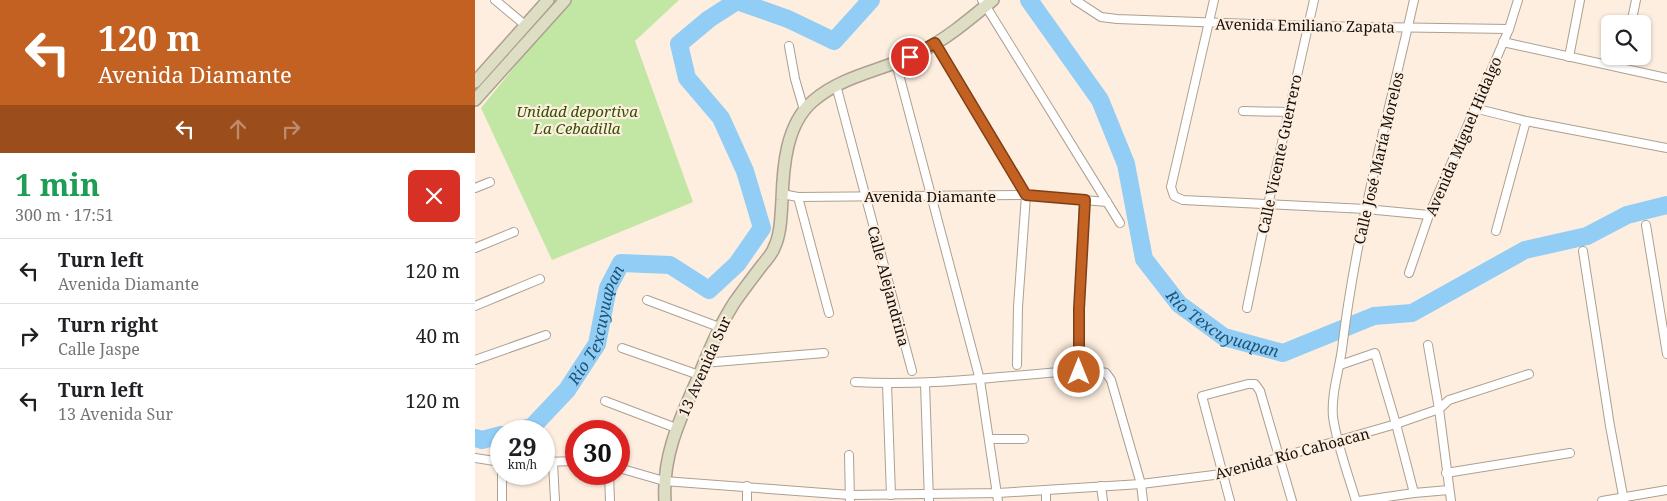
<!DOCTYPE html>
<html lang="en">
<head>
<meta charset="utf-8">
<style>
	body { margin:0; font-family:"Noto Serif",serif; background:#f6f6f6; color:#202124; height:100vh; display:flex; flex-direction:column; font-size:19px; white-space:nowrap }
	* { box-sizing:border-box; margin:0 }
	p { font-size:16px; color:#757577 }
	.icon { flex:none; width:28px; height:28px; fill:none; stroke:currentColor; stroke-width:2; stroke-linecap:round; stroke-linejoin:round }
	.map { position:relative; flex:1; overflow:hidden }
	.details { display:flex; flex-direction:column; background:#fff; width:475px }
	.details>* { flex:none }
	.hud { background:#c26122; color:#fff; overflow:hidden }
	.tools { position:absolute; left:1126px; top:15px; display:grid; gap:10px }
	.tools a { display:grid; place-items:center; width:50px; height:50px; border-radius:8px; background:#fff; box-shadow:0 1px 4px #0004; font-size:25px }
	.speed { position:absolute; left:15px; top:420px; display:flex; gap:10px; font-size:25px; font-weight:700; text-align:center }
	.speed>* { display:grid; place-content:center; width:65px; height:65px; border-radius:50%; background:#fff; box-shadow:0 1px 4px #0004; line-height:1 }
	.speed small { font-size:12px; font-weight:400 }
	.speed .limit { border:8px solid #d22; background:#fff; color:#111 }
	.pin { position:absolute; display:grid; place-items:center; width:42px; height:42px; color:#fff; margin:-21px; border:2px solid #fff; border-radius:50%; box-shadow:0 1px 5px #0007 }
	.me { position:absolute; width:55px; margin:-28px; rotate:0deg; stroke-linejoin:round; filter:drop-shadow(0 0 4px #0008) }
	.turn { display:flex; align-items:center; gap:18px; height:105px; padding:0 15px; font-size:22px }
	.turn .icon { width:65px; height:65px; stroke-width:2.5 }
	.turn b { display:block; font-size:35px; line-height:42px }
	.lanes { display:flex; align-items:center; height:48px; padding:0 15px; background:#0003; justify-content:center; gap:25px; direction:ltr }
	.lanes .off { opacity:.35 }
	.round { display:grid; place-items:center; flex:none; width:52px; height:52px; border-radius:8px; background:#f6f6f6 }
	.overview { display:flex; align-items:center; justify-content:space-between; height:85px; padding:0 15px }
	h1 { font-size:30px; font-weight:700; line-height:38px; color:#1e9e55 }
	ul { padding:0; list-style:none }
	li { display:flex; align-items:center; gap:15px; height:65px; padding:0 15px; border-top:1px solid #e0e0e0 }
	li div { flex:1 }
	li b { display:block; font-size:19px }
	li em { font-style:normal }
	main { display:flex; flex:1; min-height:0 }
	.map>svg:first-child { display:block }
	.green { fill:#c2e6a3 }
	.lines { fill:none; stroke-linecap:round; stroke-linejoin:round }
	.stream { stroke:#92cdf6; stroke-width:3 }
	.river { stroke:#92cdf6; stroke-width:18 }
	.street-casing { stroke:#ada092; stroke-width:10 }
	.secondary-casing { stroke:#ada092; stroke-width:14 }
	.street { stroke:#fff; stroke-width:8 }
	.secondary { stroke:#dddec4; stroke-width:11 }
	.route-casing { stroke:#7e3f16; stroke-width:12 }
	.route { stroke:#c26122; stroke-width:9 }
	.labels { text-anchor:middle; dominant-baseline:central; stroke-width:4.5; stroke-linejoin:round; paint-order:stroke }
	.street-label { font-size:15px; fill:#140f0a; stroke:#fdeedf }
	.park-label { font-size:15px; font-style:italic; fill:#315100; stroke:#fdeedf }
	.water-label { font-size:16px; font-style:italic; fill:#1b5376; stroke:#fdeedf }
</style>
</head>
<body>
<main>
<section class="details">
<div class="hud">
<div class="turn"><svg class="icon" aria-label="left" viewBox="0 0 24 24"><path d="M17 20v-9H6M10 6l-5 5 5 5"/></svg><div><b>120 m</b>Avenida Diamante</div></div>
<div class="lanes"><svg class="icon" aria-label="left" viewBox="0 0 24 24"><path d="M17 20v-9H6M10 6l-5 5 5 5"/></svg><svg class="icon off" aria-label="ahead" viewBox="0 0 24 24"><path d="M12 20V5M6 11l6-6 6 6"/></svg><svg class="icon off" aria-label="right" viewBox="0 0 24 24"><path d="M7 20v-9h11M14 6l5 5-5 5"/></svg></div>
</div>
<div class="overview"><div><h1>1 min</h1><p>300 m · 17:51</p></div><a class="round" style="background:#d93025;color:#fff"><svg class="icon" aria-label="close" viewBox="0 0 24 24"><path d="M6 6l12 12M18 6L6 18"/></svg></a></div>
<ul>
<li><svg class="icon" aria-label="left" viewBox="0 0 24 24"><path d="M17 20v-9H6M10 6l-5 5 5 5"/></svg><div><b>Turn left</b><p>Avenida Diamante</p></div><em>120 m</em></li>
<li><svg class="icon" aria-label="right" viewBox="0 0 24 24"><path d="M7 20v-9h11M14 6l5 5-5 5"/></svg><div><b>Turn right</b><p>Calle Jaspe</p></div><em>40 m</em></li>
<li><svg class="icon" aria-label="left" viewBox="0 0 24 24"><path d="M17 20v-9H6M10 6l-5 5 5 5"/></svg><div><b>Turn left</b><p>13 Avenida Sur</p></div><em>120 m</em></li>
</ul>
</section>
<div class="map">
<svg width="1192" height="501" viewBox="0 0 1192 501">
	<rect width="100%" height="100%" fill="#fdeedf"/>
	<!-- green -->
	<path class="green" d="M94,0h110l-44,41 58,161 -141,58 -71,-152z"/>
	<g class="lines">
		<!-- stream -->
		<path class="stream" d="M262,1l1,-1"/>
		<!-- river -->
		<g class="river">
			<path id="s1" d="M554,0l71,100 26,64 18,95 35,45 45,33 59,16 91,-37 38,-3 113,-63 62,-14 40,-21 40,-10"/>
			<path id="s2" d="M40,431l17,-4 35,-37 30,-46 11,-56 13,-25 49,2 39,25 28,-26 25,-36 -17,-57 -24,-53 -34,-40 -8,-34 30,-25 28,-18 51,18 46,22 37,-41"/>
			<path d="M0,438l7,2 19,-5"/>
		</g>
		<defs>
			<g id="street">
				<path d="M20,0l30,25"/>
				<path d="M507,0l138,223"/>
				<path d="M600,0l26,17 16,2 191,7 201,3"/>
				<path d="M739,0l-43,187 3,9 9,4 183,9 63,6"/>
				<path d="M1156,24l5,-24"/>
				<path d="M1028,42l164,36"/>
				<path d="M460,43l91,152 -8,112 -1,58"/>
				<path d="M314,46l6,33 9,31"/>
				<path d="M1094,57l11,-57"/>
				<path d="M421,63l84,317 18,121"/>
				<path d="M1147,68l2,-12"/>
				<path d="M361,85l76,286"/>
				<path d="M999,108l52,13 141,27"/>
				<path d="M768,111l46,1"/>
				<path d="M0,188l15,-6"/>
				<path d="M307,194l16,3 228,-2 81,7"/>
				<path d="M323,197l31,116"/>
				<path d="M1171,225l21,129"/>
				<path d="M1021,231l30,-110"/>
				<path d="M0,248l39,-16"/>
				<path d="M1108,251l27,175 14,75"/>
				<path d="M934,273l20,-58 80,-186 9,-29"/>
				<path d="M172,300l72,27"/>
				<path d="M0,306l65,-27"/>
				<path d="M772,308l21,-103 46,-205"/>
				<path d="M953,345l11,64 12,92"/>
				<path d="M147,348l77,27"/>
				<path d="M0,360l71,-25"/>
				<path d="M228,363l121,-10"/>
				<path d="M865,365l35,-12 21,71 18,69"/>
				<path d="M604,372v-63l5,-109"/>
				<path d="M380,382c80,5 158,-8 237,-12l14,3 5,7 30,104 2,17"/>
				<path d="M450,383l4,118"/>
				<path d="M412,384l4,111"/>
				<path d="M130,401l71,27"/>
				<path d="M514,439h35"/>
				<path d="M374,455l1,46"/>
				<path d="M0,458l26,4"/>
				<path d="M69,462l32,-1"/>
				<path d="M78,462l2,39"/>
				<path d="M144,468l45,13 186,14 148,-2 143,-9 81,-10 174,-50 43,-15 10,-9 80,-26"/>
				<path d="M971,473l124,-20"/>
				<path d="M27,474v27"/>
				<path d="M134,474l1,27"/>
				<path d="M272,486v15"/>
				<path d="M626,486l2,15"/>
				<path d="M571,490v11"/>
				<path d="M755,501l-28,-105 46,-12h7l5,7 32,110"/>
				<path d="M881,501c-8,-27 -19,-56 -23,-84 -2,-23 6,-46 9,-68 14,-118 46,-233 72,-349"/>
				<path d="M884,501l55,-8 35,-3"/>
				<path d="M1127,501l65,-11"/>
			</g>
			<g id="secondary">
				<path d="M0,82l73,-82"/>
				<path d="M0,100l90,-100"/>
				<path d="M190,501c-3,-45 15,-82 33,-123 11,-27 20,-50 36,-75 9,-13 19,-26 29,-39 4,-5 9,-10 11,-16 7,-14 7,-33 8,-48 1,-33 4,-76 31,-99 31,-27 74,-31 109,-50 26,-13 49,-33 71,-51"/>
			</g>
		</defs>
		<!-- street casing -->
		<use href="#street" class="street-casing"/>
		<!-- secondary casing -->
		<use href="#secondary" class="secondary-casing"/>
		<!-- street -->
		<use href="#street" class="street"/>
		<!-- secondary -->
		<use href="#secondary" class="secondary"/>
	</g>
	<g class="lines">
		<defs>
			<path id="route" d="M435,57l25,-14 91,152 59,5 -6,109v63"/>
		</defs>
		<!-- route casing -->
		<use href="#route" class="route-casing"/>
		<!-- route -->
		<use href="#route" class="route"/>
	</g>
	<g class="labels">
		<!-- street labels -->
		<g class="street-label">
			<text transform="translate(830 25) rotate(1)">Avenida Emiliano Zapata</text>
			<text transform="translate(988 136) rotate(-67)">Avenida Miguel Hidalgo</text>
			<text transform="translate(804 154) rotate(-78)">Calle Vicente Guerrero</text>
			<text transform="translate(903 158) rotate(-77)">Calle José María Morelos</text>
			<text x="455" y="196">Avenida Diamante</text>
			<text transform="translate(414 286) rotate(75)">Calle Alejandrina</text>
			<text transform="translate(229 366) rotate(-66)">13 Avenida Sur</text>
			<text transform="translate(817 453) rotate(-15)">Avenida Río Cahoacan</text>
		</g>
		<!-- park labels -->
		<g class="park-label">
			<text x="102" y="111">Unidad deportiva<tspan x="102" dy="17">La Cebadilla</tspan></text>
		</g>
		<!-- water labels -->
		<g class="water-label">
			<text stroke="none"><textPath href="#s1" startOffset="394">Río Texcuyuapan</textPath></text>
			<text stroke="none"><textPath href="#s2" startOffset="141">Río Texcuyuapan</textPath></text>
		</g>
	</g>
</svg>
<div class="tools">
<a><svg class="icon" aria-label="search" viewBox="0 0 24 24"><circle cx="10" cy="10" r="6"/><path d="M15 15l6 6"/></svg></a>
</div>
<div class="speed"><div>29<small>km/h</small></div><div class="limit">30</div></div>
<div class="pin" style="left:435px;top:57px;background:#d93025"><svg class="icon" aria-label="arrive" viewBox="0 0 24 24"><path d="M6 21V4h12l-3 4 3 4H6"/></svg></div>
<svg class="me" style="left:604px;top:372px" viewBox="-20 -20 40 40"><circle r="17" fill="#c26122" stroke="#fff" stroke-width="3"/><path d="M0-11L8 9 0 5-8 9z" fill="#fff"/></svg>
</div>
</main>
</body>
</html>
